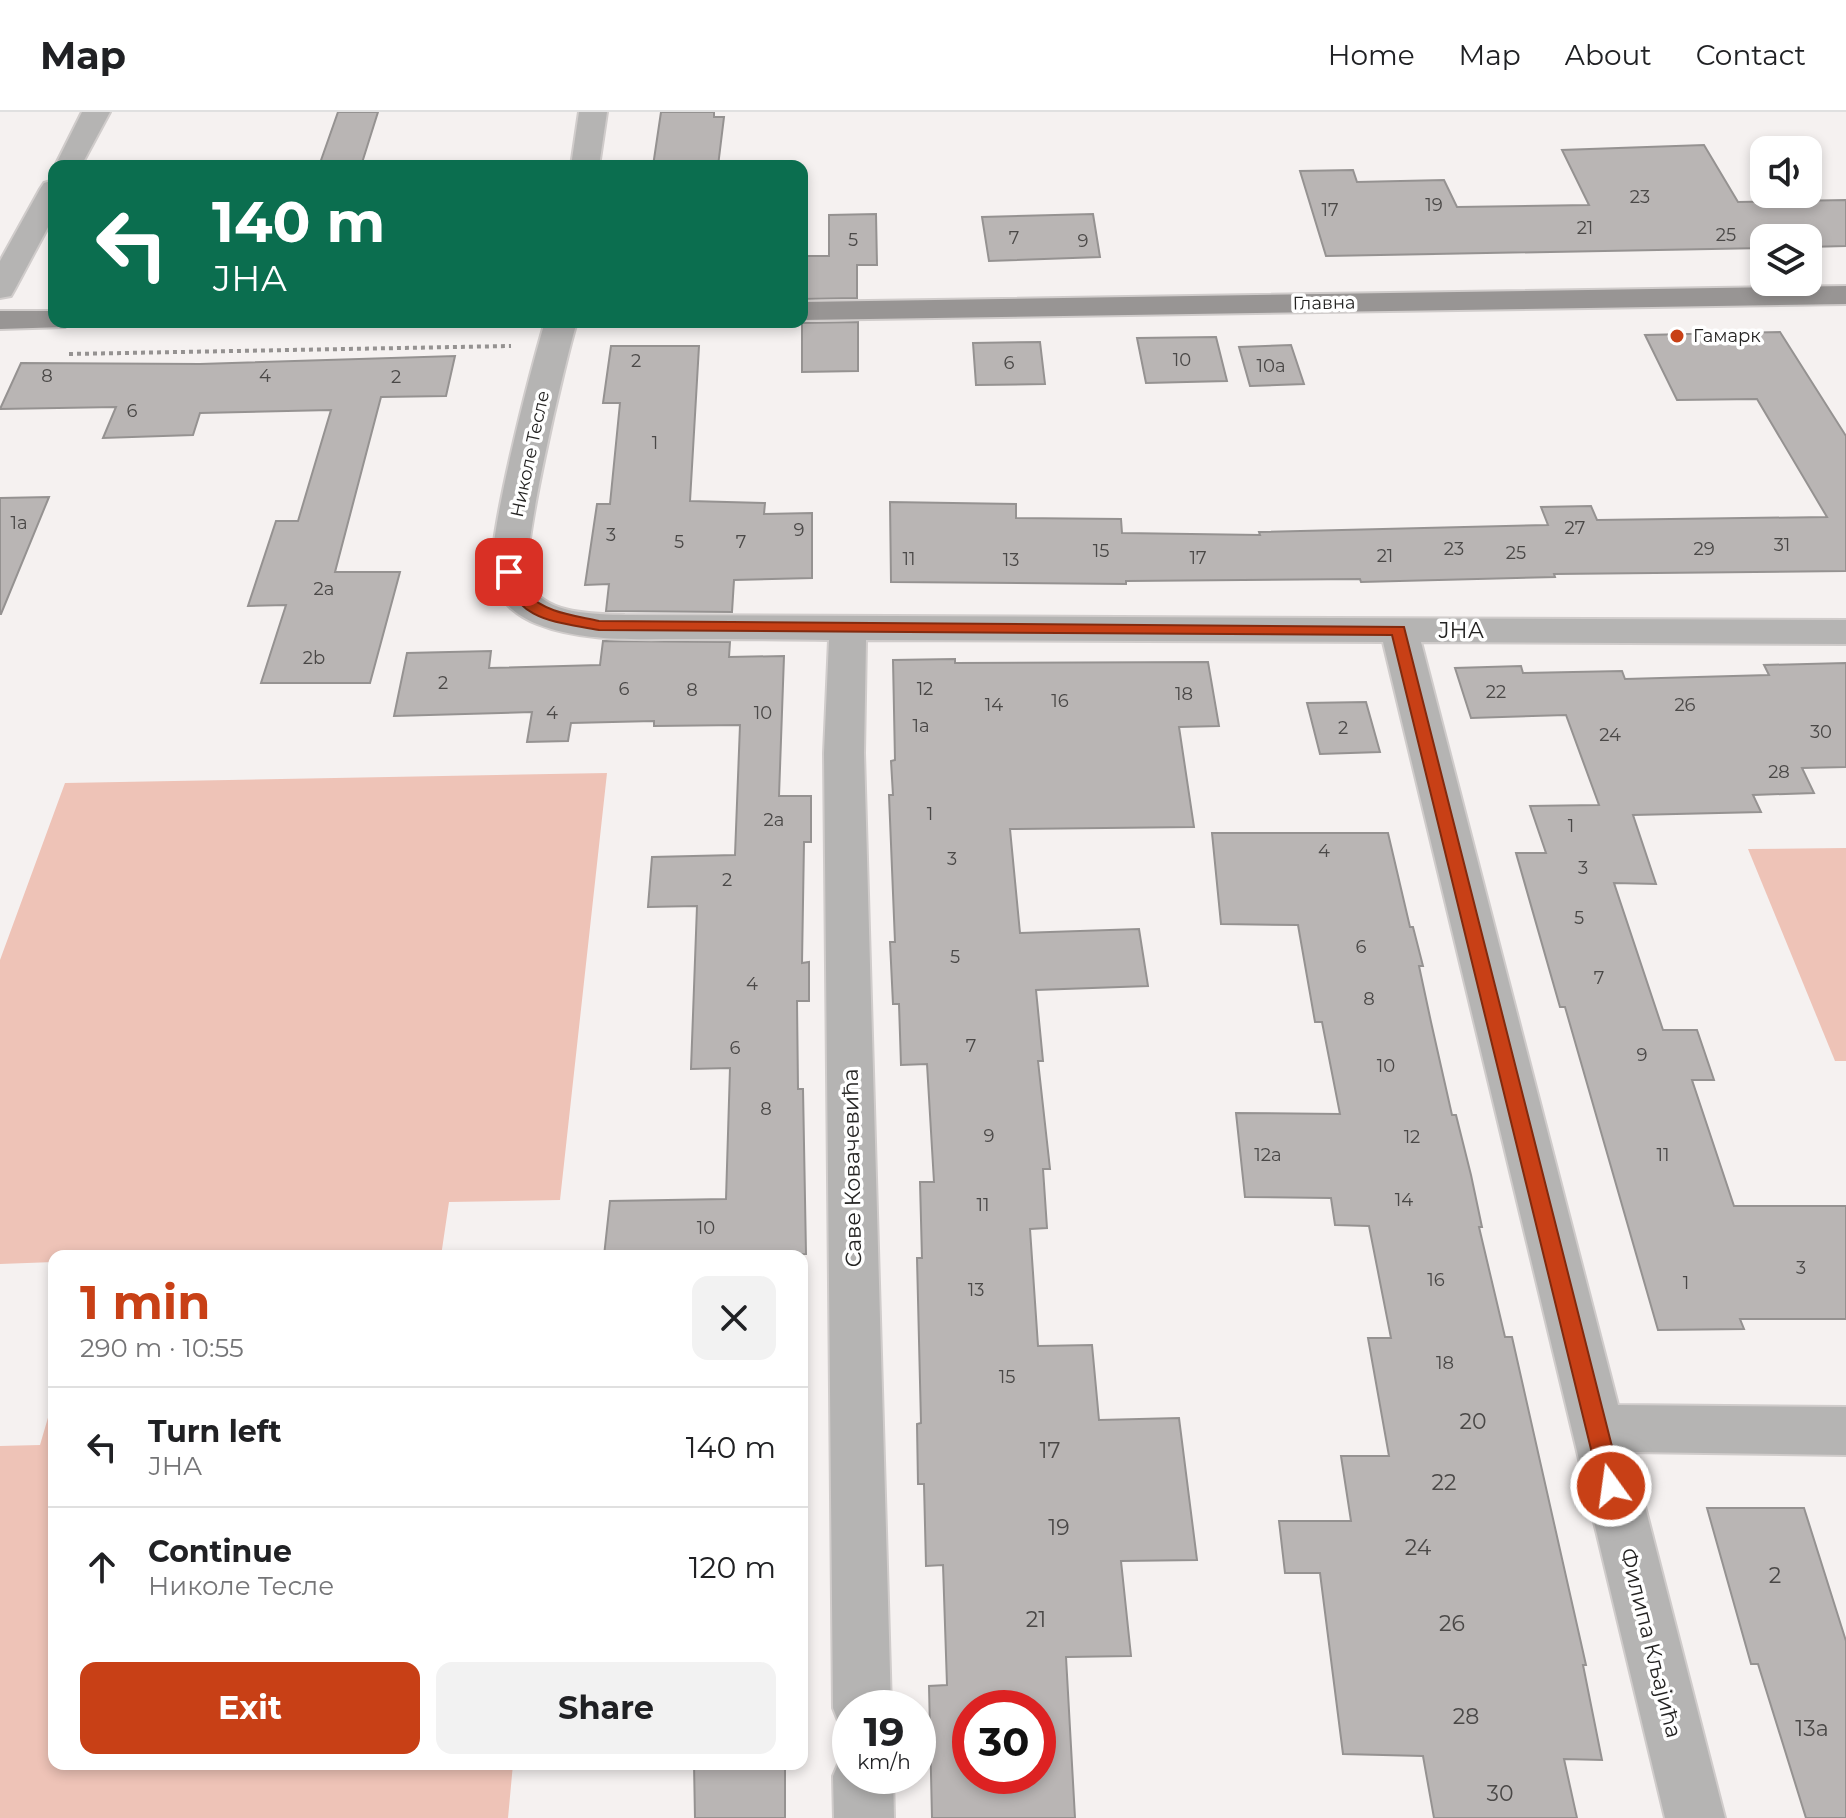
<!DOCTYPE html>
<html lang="en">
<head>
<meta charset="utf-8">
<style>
	body { margin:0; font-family:Montserrat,sans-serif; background:#f2f2f2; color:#202124; height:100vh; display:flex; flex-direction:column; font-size:30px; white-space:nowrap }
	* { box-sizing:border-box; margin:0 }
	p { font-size:26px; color:#757577 }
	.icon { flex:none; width:44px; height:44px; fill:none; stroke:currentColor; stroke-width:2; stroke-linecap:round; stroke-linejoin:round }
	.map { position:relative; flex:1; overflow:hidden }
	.sheet { position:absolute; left:48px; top:1138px; width:760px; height:520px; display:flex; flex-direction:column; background:#fff; border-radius:16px; box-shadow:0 4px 12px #0003 }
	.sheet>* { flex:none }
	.banner { position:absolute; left:48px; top:48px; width:760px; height:168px; border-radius:16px; box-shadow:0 4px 12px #0003; background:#0b6e4f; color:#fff; overflow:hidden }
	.buttons { position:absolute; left:1750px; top:24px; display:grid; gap:16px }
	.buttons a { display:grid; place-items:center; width:72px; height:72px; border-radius:16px; background:#fff; box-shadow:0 4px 12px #0003; font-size:40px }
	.speed { position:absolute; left:832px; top:1578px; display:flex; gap:16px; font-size:40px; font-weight:700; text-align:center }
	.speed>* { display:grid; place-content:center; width:104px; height:104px; border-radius:50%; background:#fff; box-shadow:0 4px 12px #0003; line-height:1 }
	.speed small { font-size:20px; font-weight:400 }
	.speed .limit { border:12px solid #d22; background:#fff; color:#111 }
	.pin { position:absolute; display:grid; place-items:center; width:68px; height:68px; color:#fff; margin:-34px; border-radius:16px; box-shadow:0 4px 12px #0006 }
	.me { position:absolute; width:88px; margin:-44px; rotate:346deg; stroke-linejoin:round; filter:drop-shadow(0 0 6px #0008) }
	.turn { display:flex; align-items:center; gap:28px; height:168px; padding:0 32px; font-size:36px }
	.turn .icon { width:104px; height:104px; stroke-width:2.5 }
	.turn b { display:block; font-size:56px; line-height:68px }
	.round { display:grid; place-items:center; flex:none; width:84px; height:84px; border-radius:16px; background:#f2f2f2 }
	.head { display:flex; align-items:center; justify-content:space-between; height:136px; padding:0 32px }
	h1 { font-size:48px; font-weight:700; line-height:60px; color:#c84016 }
	.primary-button { display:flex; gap:16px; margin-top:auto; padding:16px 32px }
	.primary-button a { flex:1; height:92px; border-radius:16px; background:#c84016; color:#fff; font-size:32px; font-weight:700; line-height:92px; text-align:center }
	.primary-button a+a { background:#f2f2f2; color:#202124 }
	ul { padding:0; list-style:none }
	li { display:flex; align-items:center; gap:24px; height:120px; padding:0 32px; border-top:2px solid #e0e0e0 }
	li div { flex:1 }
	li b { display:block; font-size:30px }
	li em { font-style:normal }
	header { display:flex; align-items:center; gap:48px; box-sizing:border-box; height:112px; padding:0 40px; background:#fff; border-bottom:2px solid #e0e0e0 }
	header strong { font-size:38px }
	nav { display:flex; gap:44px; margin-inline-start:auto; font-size:28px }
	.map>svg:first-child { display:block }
	.green { fill:#eec3b7 }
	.building { fill:#b9b5b4; stroke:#959291; stroke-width:2; fill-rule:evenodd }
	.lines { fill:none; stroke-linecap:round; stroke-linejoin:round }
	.street-casing { stroke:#d0cccb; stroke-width:4 }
	.secondary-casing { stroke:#d0cccb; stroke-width:4 }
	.path { stroke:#959291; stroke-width:4; stroke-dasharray:4 4; stroke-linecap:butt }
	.street { fill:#b5b4b3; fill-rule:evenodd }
	.secondary { fill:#989594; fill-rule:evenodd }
	.route { fill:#c84016; stroke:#822a0e; stroke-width:2 }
	.poi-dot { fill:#c84016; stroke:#fff; stroke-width:3 }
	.labels { text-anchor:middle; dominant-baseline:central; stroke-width:7; stroke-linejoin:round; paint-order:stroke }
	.number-label { font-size:18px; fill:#4a4847 }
	.far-street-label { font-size:18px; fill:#252423; stroke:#fff }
	.far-poi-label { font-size:18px; fill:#252423; stroke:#fff; text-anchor:start }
	.street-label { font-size:22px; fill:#252423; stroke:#fff }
	.near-number-label { font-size:22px; fill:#4a4847 }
</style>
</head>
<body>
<header>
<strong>Map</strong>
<nav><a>Home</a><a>Map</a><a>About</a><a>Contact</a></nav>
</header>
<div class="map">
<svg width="1846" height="1706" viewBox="0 0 1846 1706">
	<rect width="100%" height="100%" fill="#f5f1f0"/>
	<!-- green -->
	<g class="green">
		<path d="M607,661l-47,427 -111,2 -8,54h-387v6l-54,2v-304l65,-177z"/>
		<path d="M1846,736v213h-11l-87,-212z"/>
		<path d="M54,1285v367h459l-5,54h-508v-372l40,-1z"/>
	</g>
	<!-- building -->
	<g class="building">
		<path d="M338,0h40l-17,54h-42z"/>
		<path d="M661,0h53v5h10l-6,49h-65z"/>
		<path d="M1704,33l34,57 108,-2v46l-38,1v-9h-44v10l-438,8 -26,-85 53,-1 4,12 87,-2 13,27 132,-2 -27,-55z"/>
		<path d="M876,102l1,51h-20v33l-55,1v-43h27v-41z"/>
		<path d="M1093,102l7,43 -111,4 -7,-44z"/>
		<path d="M858,210v49l-56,1v-49z"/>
		<path d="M1780,220l66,104v135l-292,3 1,3 -194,5 -1,-3 -234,2v3l-235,-2 -1,-80 126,2v14l105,1 1,14 138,2 -1,-3 289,-7 -7,-18 50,-1 6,14 230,-3 -70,-118 -80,1 -32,-65z"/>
		<path d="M1216,225l11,44 -81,2 -9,-45z"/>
		<path d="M1040,230l5,42 -69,1 -3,-42z"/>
		<path d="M1291,233l13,39 -54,2 -11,-39z"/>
		<path d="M611,234h88l-9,155 75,2 -1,11 48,-1v65l-78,2 -2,32 -126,-1 3,-27 -24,1 12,-81h13l10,-101h-17z"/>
		<path d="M455,244l-9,40 -65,1 -46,175h65l-30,111h-109l25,-78 -38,1 28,-85h22l33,-111 -131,3 -7,22 -90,3 13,-31 -116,2 21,-46 179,1z"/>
		<path d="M49,385l-48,117h-1v-116z"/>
		<path d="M603,529l127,1 -1,15 55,-1 -5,140h32v46h-7l-2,121 7,-1v39h-12l1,88h5l3,165 -202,2 6,-55 116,-2 4,-131 -39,1 6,-163 -49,1 4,-50 83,-2 5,-130 -86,1v-5l-83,2 -3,18 -41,1 5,-30 -138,4 13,-63 84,-2 -2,17 111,-3z"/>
		<path d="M955,547v4l253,-1 11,64 -40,1 15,100 -184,2 10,104 119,-4 9,57 -112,4 7,71h-5l12,108h-7l4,59 -17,1 8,117 54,-1 7,75 80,-2 18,142 -76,1 10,95 -65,1 9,161h-143l-3,-132 18,-1 -4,-120 -17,1 -2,-82h-6l-1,-60 4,-1 -4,-165h5l-2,-76h14l-7,-118 -26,1 -2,-61h-6l-3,-62h5l-6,-147h4l-2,-34 4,-1 -2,-100zM970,1596h68v68h-68z"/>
		<path d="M1846,551v104l-44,1 12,25 -61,2 8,17 -128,3 23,69 -42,-1 49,147h34l17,50h-22l42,126h112v113h-106l4,10 -86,1 -93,-323h-5l-44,-154h30l-16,-47 69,-1 -33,-90 -95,3 -16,-50 66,-2 2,7 99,-2 3,8 144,-4 -5,-10z"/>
		<path d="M1366,590l14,50 -60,2 -13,-51z"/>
		<path d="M1212,721h176l22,94h3l10,39h-4l12,56 21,93h4l15,60 11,52h-3l26,110h7l74,328h-3l19,95 -38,-1 13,59h-143l-11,-62 -80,-2 -23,-181h-35l-6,-52h72l-10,-65h48l-21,-118h23l-22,-112 -34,-1 -4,-27 -86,-1 -9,-84 104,1 -18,-92h-7l-17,-97 -77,-1z"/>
		<path d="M1707,1396h97l42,133v177h-40l-48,-154h-7z"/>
		<path d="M694,1652h91v54h-90z"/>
	</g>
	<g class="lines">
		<defs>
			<g id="street">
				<path d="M82,0h28l-29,54 -27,2z"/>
				<path d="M579,0h28l-8,54h-28z"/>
				<path d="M54,68v36l-39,73 -4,7 -11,2v-37l40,-72 4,-6z"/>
				<path d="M545,210h32c-11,35 -59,238 -48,261 16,32 66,31 96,32l1221,5v24l-425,-2 197,763 228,2v48l-215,-3 94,366h-60l-282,-1176 -517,-2 -2,113 27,955h-41v24l-9,-4 -8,-20 -9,-955 5,-113c-49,-1 -98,-1 -147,-1 -48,0 -100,3 -145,-15 -18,-7 -36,-21 -44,-40 -11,-28 40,-224 52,-262z"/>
				<path d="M850,1639v25h43l1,42h-60l-1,-42 9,-21z"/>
			</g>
			<g id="secondary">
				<path d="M1846,174v18l-1044,16v-18z"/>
				<path d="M0,199h54v11h14l-3,5 -65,2z"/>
			</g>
		</defs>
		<!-- street casing -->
		<use href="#street" class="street-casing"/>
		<!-- secondary casing -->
		<use href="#secondary" class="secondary-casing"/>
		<!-- path -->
		<path class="path" d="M69,242l442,-8"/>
		<!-- street -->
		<use href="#street" class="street"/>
		<!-- secondary -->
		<use href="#secondary" class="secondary"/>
	</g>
	<!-- route -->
	<path class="route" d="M509,455c12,5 9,18 17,26 20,20 46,22 73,28l805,6 218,859 -3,7 -8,3 -8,-3 -3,-7 -208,-851 -793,-5c-46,-9 -80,-8 -98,-58z"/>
	<!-- markers -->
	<circle class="poi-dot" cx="1677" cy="224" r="8"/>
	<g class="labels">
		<!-- number labels -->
		<g class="number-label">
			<text x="1640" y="85">23</text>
			<text x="1434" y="93">19</text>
			<text x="1330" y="98">17</text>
			<text x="1585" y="116">21</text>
			<text x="1726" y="123">25</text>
			<text x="1014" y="126">7</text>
			<text x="853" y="128">5</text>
			<text x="1083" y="129">9</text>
			<text x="1182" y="248">10</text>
			<text x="636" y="249">2</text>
			<text x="1009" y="251">6</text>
			<text x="1271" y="254">10a</text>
			<text x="47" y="264">8</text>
			<text x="265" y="264">4</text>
			<text x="396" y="265">2</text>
			<text x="132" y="299">6</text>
			<text x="655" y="331">1</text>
			<text x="19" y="411">1a</text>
			<text x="1575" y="416">27</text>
			<text x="799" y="418">9</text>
			<text x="611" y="423">3</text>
			<text x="679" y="430">5</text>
			<text x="741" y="430">7</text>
			<text x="1782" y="433">31</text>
			<text x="1454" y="437">23</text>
			<text x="1704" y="437">29</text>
			<text x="1101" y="439">15</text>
			<text x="1516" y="441">25</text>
			<text x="1385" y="444">21</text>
			<text x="1198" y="446">17</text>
			<text x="909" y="447">11</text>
			<text x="1011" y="448">13</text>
			<text x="324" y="477">2a</text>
			<text x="314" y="546">2b</text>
			<text x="443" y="571">2</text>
			<text x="624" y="577">6</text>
			<text x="925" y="577">12</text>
			<text x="692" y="578">8</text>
			<text x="1496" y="580">22</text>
			<text x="1184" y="582">18</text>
			<text x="1060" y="589">16</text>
			<text x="994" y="593">14</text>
			<text x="1685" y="593">26</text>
			<text x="552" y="601">4</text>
			<text x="763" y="601">10</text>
			<text x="921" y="614">1a</text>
			<text x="1343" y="616">2</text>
			<text x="1821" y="620">30</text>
			<text x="1610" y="623">24</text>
			<text x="1779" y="660">28</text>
			<text x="930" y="702">1</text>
			<text x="774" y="708">2a</text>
			<text x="1571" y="714">1</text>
			<text x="1324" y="739">4</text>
			<text x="952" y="747">3</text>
			<text x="1583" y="756">3</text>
			<text x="727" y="768">2</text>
			<text x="1579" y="806">5</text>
			<text x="1361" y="835">6</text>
			<text x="955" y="845">5</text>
			<text x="1599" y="866">7</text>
			<text x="752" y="872">4</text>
			<text x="1369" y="887">8</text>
			<text x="971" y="934">7</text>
			<text x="735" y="936">6</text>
			<text x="1642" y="943">9</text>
			<text x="1386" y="954">10</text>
			<text x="766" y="997">8</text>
			<text x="989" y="1024">9</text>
			<text x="1412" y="1025">12</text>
			<text x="1268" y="1043">12a</text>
			<text x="1663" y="1043">11</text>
			<text x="1404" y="1088">14</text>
			<text x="983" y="1093">11</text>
			<text x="706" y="1116">10</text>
			<text x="1801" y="1156">3</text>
			<text x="1436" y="1168">16</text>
			<text x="1686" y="1171">1</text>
			<text x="976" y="1178">13</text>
			<text x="1445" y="1251">18</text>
			<text x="1007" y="1265">15</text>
		</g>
		<!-- far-street labels -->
		<g class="far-street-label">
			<text transform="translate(1324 191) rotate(-1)">Главна</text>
			<text transform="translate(530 342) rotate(-78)">Николе Тесле</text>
		</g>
		<!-- far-poi labels -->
		<g class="far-poi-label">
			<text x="1693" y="224">Гамарк</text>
		</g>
		<!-- street labels -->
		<g class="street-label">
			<text x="1461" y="518">ЈНА</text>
			<text transform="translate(852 1056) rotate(-91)">Саве Ковачевића</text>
			<text transform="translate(1651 1531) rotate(76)">Филипа Кљајића</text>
		</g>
		<!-- near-number labels -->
		<g class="near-number-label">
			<text x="1473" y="1309">20</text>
			<text x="1050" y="1338">17</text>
			<text x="1444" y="1370">22</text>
			<text x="1059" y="1415">19</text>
			<text x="1418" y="1435">24</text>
			<text x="1775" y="1463">2</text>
			<text x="1036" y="1507">21</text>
			<text x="1452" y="1511">26</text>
			<text x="1466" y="1604">28</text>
			<text x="1812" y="1616">13a</text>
			<text x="1500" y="1681">30</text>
		</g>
	</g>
</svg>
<div class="buttons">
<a><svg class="icon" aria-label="sound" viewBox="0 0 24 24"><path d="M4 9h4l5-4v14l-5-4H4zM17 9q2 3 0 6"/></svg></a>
<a><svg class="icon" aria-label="layers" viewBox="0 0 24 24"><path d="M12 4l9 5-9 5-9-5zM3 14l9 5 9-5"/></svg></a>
</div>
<div class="speed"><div>19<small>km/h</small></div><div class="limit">30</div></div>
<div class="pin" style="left:509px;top:460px;background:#d93025"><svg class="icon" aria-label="arrive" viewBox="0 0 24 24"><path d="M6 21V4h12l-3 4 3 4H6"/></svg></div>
<svg class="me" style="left:1611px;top:1374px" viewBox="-20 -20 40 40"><circle r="17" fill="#c84016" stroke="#fff" stroke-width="3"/><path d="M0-11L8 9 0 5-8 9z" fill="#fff"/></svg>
<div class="banner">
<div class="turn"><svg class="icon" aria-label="left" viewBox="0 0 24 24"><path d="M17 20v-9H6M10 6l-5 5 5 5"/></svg><div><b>140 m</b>ЈНА</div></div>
</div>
<section class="sheet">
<div class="head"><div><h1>1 min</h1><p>290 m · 10:55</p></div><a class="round"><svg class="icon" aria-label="close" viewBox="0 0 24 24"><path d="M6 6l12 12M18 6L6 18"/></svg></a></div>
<ul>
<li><svg class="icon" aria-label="left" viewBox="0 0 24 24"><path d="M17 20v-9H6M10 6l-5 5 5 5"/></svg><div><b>Turn left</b><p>ЈНА</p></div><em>140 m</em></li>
<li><svg class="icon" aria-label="ahead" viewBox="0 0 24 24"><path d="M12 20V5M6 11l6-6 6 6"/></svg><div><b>Continue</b><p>Николе Тесле</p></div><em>120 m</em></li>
</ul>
<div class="primary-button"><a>Exit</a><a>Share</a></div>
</section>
</div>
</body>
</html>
